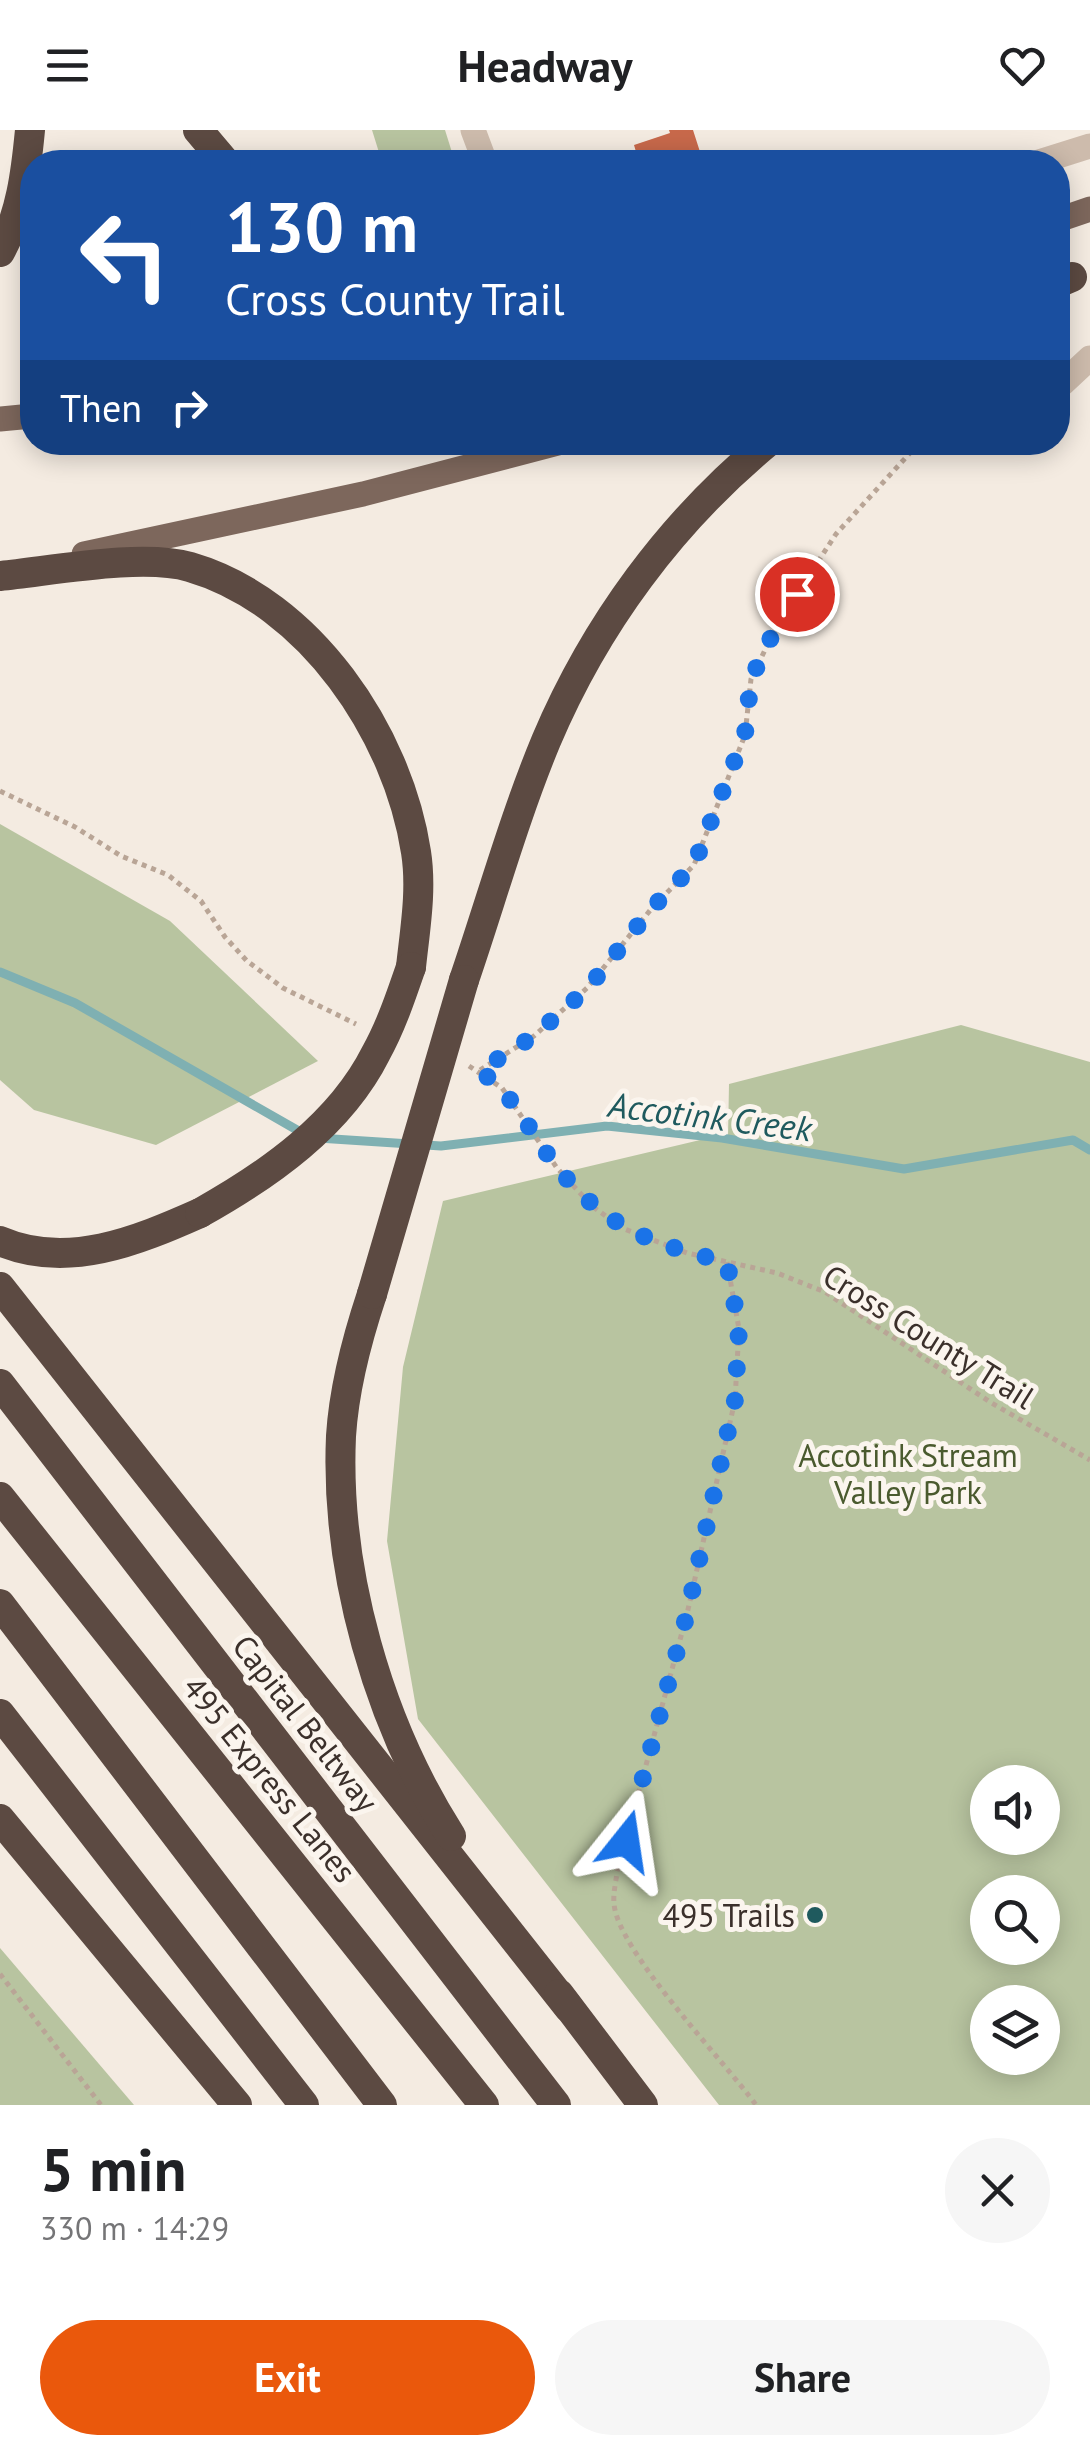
<!DOCTYPE html>
<html lang="en">
<head>
<meta charset="utf-8">
<style>
	body { margin:0; font-family:"PT Sans",sans-serif; background:#f6f6f6; color:#202124; height:100vh; display:flex; flex-direction:column; font-size:38px; white-space:nowrap }
	* { box-sizing:border-box; margin:0 }
	p { font-size:32px; color:#757577 }
	.icon { flex:none; width:55px; height:55px; fill:none; stroke:currentColor; stroke-width:2; stroke-linecap:round; stroke-linejoin:round }
	.map { position:relative; height:1975px; overflow:hidden }
	.details { display:flex; flex-direction:column; background:#fff; flex:1 }
	.details>* { flex:none }
	.banner { position:absolute; left:20px; top:20px; width:1050px; height:305px; border-radius:40px; box-shadow:0 5px 25px #0003; background:#1a4fa0; color:#fff; overflow:hidden }
	.buttons { position:absolute; left:970px; top:1635px; display:grid; gap:20px }
	.buttons a { display:grid; place-items:center; width:90px; height:90px; border-radius:50%; background:#fff; box-shadow:0 5px 25px #0003; font-size:50px }
	.pin { position:absolute; display:grid; place-items:center; width:85px; height:85px; color:#fff; margin:-42px; border:5px solid #fff; border-radius:50%; box-shadow:0 2px 10px #0007 }
	.me { position:absolute; width:110px; margin:-55px; rotate:15deg; stroke-linejoin:round; filter:drop-shadow(0 0 8px #0008) }
	.turn { display:flex; align-items:center; gap:35px; height:210px; padding:0 40px; font-size:45px }
	.turn .icon { width:130px; height:130px; stroke-width:2.5 }
	.turn b { display:block; font-size:70px; line-height:85px }
	.then { display:flex; align-items:center; height:95px; padding:0 40px; background:#0003; gap:20px; font-size:38px }
	.round { display:grid; place-items:center; flex:none; width:105px; height:105px; border-radius:52px; background:#f6f6f6 }
	.headline { display:flex; align-items:center; justify-content:space-between; height:170px; padding:0 40px }
	h1 { font-size:60px; font-weight:700; line-height:75px }
	.button { display:flex; gap:20px; margin-top:auto; padding:20px 40px }
	.button a { flex:1; height:115px; border-radius:60px; background:#ea580c; color:#fff; font-size:40px; font-weight:700; line-height:115px; text-align:center }
	.button a+a { background:#f6f6f6; color:#202124 }
	header { display:flex; justify-content:space-between; align-items:center; height:130px; padding:0 40px; background:#fff; font-size:45px; font-weight:700 }
	.map>svg:first-child { display:block }
	.green { fill:#b8c4a0; fill-rule:evenodd }
	.lines { fill:none; stroke-linecap:round; stroke-linejoin:round }
	.stream { stroke:#7fb0b2; stroke-width:9 }
	.building { fill:#c8694b }
	.path { stroke:#b9a596; stroke-width:5; stroke-dasharray:5 5; stroke-linecap:butt }
	.street { stroke:#cdbbac; stroke-width:25 }
	.primary { stroke:#7d675c; stroke-width:25 }
	.highway { stroke:#5c4a42; stroke-width:30 }
	.highway-bridge { stroke:#5c4a42; stroke-width:30 }
	.route { stroke:#1a73e8; stroke-width:18; stroke-dasharray:0 32.4 }
	.poi-dot { fill:#1f5a5e; stroke:#fbf5ee; stroke-width:4 }
	.labels { text-anchor:middle; dominant-baseline:central; stroke-width:10; stroke-linejoin:round; paint-order:stroke }
	.street-label { font-size:32px; fill:#3b302b; stroke:#fbf5ee }
	.park-label { font-size:32px; fill:#4a5a2e; stroke:#fbf5ee }
	.poi-label { font-size:32px; fill:#3b302b; stroke:#fbf5ee; text-anchor:end }
	.water-label { font-size:35px; font-style:italic; fill:#1f5a5e; stroke:#fbf5ee }
</style>
</head>
<body>
<header><svg class="icon" aria-label="menu" viewBox="0 0 24 24"><path d="M4 6h16M4 12h16M4 18h16"/></svg>Headway<svg class="icon" aria-label="heart" viewBox="0 0 24 24"><path d="M12 20l-8-8c-3-5 5-10 8-4 3-6 11-1 8 4z"/></svg></header>
<div class="map">
<svg width="1090" height="1975" viewBox="0 0 1090 1975">
	<rect width="100%" height="100%" fill="#f4ebe1"/>
	<!-- green -->
	<g class="green">
		<path d="M372,0h73l10,32h-73z"/>
		<path d="M0,694l170,97 148,140 -162,84 -122,-35 -34,-30z"/>
		<path d="M961,895l129,37v1043h-371l-301,-386 -31,-178 16,-174 40,-166 274,-65 11,1 1,-53zM988,1652h54v56h-54zM988,1762h54v56h-54zM988,1872h54v56h-54z"/>
		<path d="M0,1818l134,157h-134z"/>
	</g>
	<g class="lines">
		<!-- stream -->
		<g class="stream">
			<path d="M0,842l75,31 229,131"/>
			<path d="M318,1008l123,8 166,-20 115,12 182,31 169,-29 17,10"/>
		</g>
	</g>
	<!-- building -->
	<path class="building" d="M669,0h24l8,25 -18,7h-34l-1,-3 -9,3 -5,-17 36,-12z"/>
	<g class="lines">
		<!-- path -->
		<g class="path">
			<path d="M0,661l75,36 46,29 47,19 33,26 24,36 22,24 36,27 73,36"/>
			<path d="M469,936l33,22 55,80 35,38 30,22 65,25 90,20 48,19 165,110 100,58"/>
			<path d="M480,940l54,-34 53,-48 65,-80 42,-43 51,-130 6,-56 27,-56 58,-89 84,-92"/>
			<path d="M727,1132l12,67 -4,71 -48,214 -70,258c-1,10 -4,21 -3,31 2,46 111,159 142,202"/>
			<path d="M0,1844l101,131"/>
		</g>
		<!-- street -->
		<g class="street">
			<path d="M473,0l12,32"/>
			<path d="M1039,32l51,-16"/>
			<path d="M1063,253l27,-25"/>
		</g>
		<!-- primary -->
		<g class="primary">
			<path d="M1058,90l32,-11"/>
			<path d="M0,289l32,-3"/>
			<path d="M84,424l279,-60 199,-52"/>
		</g>
		<!-- highway -->
		<g class="highway">
			<path d="M198,0l27,32"/>
			<path d="M0,122c21,-37 26,-80 30,-122"/>
			<path d="M1058,153l14,-6"/>
			<path d="M0,446c51,-5 142,-23 190,-9 120,35 208,167 226,285 6,38 -1,77 -5,115"/>
			<path d="M464,850c27,-79 50,-162 82,-239 49,-116 125,-219 222,-299"/>
			<path d="M0,1111c67,29 137,0 200,-28"/>
			<path d="M0,1157l569,721"/>
			<path d="M372,1164c-15,45 -28,94 -31,142 -6,135 37,286 110,400"/>
			<path d="M0,1254l556,721"/>
			<path d="M0,1367l484,608"/>
			<path d="M0,1474l382,501"/>
			<path d="M0,1584l304,391"/>
			<path d="M0,1689l237,286"/>
			<path d="M559,1864l84,111"/>
		</g>
		<!-- highway-bridge -->
		<g class="highway-bridge">
			<path d="M200,1083c68,-38 140,-88 176,-160 15,-27 25,-57 35,-86"/>
			<path d="M372,1164l92,-314"/>
		</g>
	</g>
	<g class="lines">
		<!-- route -->
		<path class="route" d="M626,1711l61,-227 48,-214 4,-71 -12,-67c-86,-20 -132,-40 -184,-114 -19,-28 -35,-59 -64,-77l55,-35 54,-48 64,-80 42,-43 51,-131 6,-55 27,-56 19,-29"/>
	</g>
	<!-- markers -->
	<circle class="poi-dot" cx="815" cy="1785" r="10"/>
	<g class="labels">
		<!-- street labels -->
		<g class="street-label">
			<text transform="translate(929 1206) rotate(32)">Cross County Trail</text>
			<text transform="translate(306 1593) rotate(52)">Capital Beltway</text>
			<text transform="translate(270 1649) rotate(51)">495 Express Lanes</text>
		</g>
		<!-- park labels -->
		<g class="park-label">
			<text x="908" y="1325">Accotink Stream<tspan x="908" dy="37">Valley Park</tspan></text>
		</g>
		<!-- poi labels -->
		<g class="poi-label">
			<text x="795" y="1785">495 Trails</text>
		</g>
		<!-- water labels -->
		<g class="water-label">
			<text transform="translate(710 986) rotate(7)">Accotink Creek</text>
		</g>
	</g>
</svg>
<div class="buttons">
<a><svg class="icon" aria-label="sound" viewBox="0 0 24 24"><path d="M4 9h4l5-4v14l-5-4H4zM17 9q2 3 0 6"/></svg></a>
<a><svg class="icon" aria-label="search" viewBox="0 0 24 24"><circle cx="10" cy="10" r="6"/><path d="M15 15l6 6"/></svg></a>
<a><svg class="icon" aria-label="layers" viewBox="0 0 24 24"><path d="M12 4l9 5-9 5-9-5zM3 14l9 5 9-5"/></svg></a>
</div>
<div class="pin" style="left:797px;top:464px;background:#d93025"><svg class="icon" aria-label="arrive" viewBox="0 0 24 24"><path d="M6 21V4h12l-3 4 3 4H6"/></svg></div>
<svg class="me" style="left:626px;top:1711px" viewBox="-20 -20 40 40"><path d="M0-17L14 15 0 8-14 15z" fill="#1a73e8" stroke="#fff" stroke-width="4"/></svg>
<div class="banner">
<div class="turn"><svg class="icon" aria-label="left" viewBox="0 0 24 24"><path d="M17 20v-9H6M10 6l-5 5 5 5"/></svg><div><b>130 m</b>Cross County Trail</div></div>
<div class="then">Then<svg class="icon" aria-label="right" viewBox="0 0 24 24"><path d="M7 20v-9h11M14 6l5 5-5 5"/></svg></div>
</div>
</div>
<section class="details">
<div class="headline"><div><h1>5 min</h1><p>330 m · 14:29</p></div><a class="round"><svg class="icon" aria-label="close" viewBox="0 0 24 24"><path d="M6 6l12 12M18 6L6 18"/></svg></a></div>
<div class="button"><a>Exit</a><a>Share</a></div>
</section>
</body>
</html>
